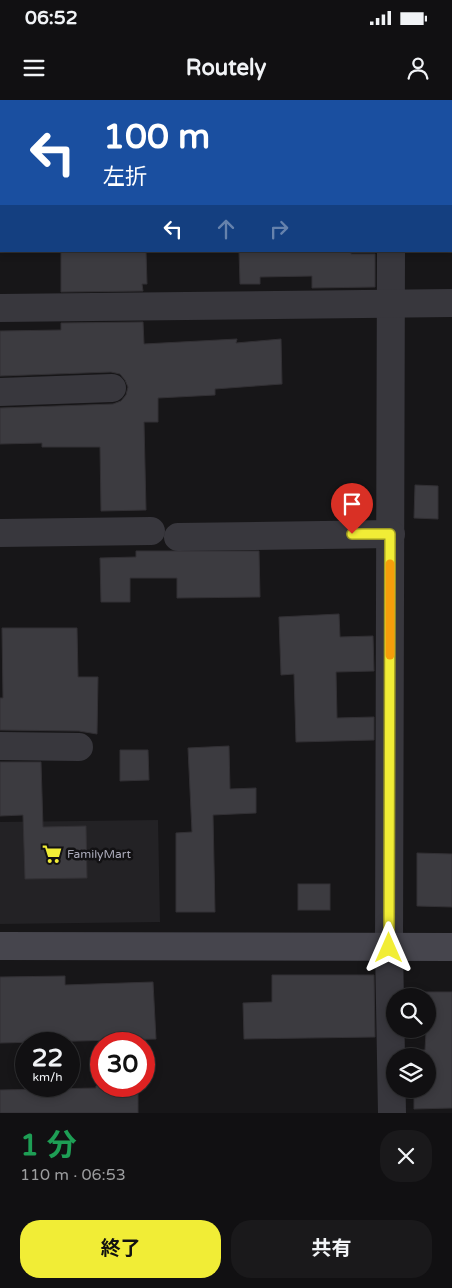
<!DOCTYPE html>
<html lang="ja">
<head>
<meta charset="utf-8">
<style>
	body { margin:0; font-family:"Varela Round","Noto Sans JP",sans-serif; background:#1a191b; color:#f1f3f6; height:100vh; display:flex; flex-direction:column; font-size:19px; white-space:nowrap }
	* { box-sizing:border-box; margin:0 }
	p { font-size:16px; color:#9c9d9f }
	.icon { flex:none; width:28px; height:28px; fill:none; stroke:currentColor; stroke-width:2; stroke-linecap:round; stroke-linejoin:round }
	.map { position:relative; height:1013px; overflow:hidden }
	.side { display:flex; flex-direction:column; background:#111012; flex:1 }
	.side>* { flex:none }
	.hud { position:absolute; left:0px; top:0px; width:452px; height:152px; box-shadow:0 2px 8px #0003,0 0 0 1px #303032; background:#1a4fa0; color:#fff; overflow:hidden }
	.fabs { position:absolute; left:386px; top:888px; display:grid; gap:10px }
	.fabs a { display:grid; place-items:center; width:50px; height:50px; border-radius:50%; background:#111012; box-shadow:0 2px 8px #0003,0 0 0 1px #303032; font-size:25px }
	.speed { position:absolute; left:15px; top:932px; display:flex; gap:10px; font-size:25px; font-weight:700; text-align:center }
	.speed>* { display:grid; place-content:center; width:65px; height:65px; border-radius:50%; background:#111012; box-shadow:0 2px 8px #0003,0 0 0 1px #303032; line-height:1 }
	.speed small { font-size:12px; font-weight:400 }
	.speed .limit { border:8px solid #d22; background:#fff; color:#111 }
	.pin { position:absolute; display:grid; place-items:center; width:42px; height:42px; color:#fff; margin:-51px -21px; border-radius:50% 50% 50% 0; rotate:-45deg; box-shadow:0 0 5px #0007 }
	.pin .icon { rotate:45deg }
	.me { position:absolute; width:55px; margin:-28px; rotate:0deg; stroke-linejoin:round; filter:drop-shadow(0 0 4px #0008) }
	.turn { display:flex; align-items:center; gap:18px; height:105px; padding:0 20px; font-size:22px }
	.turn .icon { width:65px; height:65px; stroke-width:2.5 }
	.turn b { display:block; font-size:35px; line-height:42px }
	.lanes { display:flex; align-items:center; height:48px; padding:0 20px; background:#0003; justify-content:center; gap:25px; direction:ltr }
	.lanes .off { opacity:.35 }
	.round { display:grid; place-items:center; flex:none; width:52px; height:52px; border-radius:20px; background:#1a191b }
	.overview { display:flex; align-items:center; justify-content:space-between; height:85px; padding:0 20px }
	h1 { font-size:30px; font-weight:700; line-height:38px; color:#1e9e55 }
	.cta { display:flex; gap:10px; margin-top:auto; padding:10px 20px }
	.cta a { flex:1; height:58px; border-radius:20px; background:#f1ed36; color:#111; font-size:20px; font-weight:700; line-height:58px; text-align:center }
	.cta a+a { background:#1a191b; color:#f1f3f6 }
	.status { display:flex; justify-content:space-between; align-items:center; height:35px; padding:0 25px; background:#111012; direction:ltr }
	.status svg { height:14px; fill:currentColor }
	header { display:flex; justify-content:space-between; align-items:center; height:65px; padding:0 20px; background:#111012; font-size:22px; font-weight:700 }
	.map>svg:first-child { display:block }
	.built { fill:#232225 }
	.building { fill:#3c3b40; stroke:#323034 }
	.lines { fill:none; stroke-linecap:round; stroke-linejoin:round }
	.street { stroke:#38373d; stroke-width:28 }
	.secondary { stroke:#46454d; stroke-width:28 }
	.route-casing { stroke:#9d9a23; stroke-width:12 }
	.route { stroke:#f1ed36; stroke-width:9 }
	.slow { stroke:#f59e0b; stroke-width:9 }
	.labels { text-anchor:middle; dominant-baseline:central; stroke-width:5; stroke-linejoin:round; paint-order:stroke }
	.poi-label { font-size:12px; fill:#a9a9b8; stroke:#121113; text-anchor:start }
</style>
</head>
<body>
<div class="status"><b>06:52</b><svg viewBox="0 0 49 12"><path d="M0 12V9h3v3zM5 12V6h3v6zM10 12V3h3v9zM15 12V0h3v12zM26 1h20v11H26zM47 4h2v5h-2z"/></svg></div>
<header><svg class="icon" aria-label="menu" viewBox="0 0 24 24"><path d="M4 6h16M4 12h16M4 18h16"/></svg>Routely<svg class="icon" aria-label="person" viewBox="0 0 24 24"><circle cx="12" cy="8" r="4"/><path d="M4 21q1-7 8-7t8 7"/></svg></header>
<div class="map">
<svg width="452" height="1013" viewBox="0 0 452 1013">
	<rect width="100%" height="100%" fill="#171618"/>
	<!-- built -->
	<path class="built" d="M158,720l2,102 -160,2v-102z"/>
	<!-- building -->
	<g class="building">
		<path d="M61,151h85l1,33h-5l1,7 -82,1z"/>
		<path d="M239,151h112v3h24v33l-63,1v-12l-52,1v7h-20z"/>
		<path d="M143,222l1,22 93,-5 -1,4 45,-4 1,45 -67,5v6l-57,3v24h-14l2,88 -45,1 -1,-64h-58v-4l-42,1v-36l113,-4 8,-3 5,-6 2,-8 -3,-7 -5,-6 -9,-2 -111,4v-45l61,-1v-7z"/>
		<path d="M415,385l23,1v33l-24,-1z"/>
		<path d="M136,451h123l1,46 -83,1v-20h-47v24h-29l-1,-44 36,-1z"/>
		<path d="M339,514l1,23 33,-1 1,35 -38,1 1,46 37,-1v23l-78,2 -2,-68 -13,1 -2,-58z"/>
		<path d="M2,528h75l1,49h20l-1,57 -18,-3 -79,-1v-32h3z"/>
		<path d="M229,646l1,43 26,-1v25l-43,2 2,97h-39v-79l16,-1 -4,-84z"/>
		<path d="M120,650h28l1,30 -29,1z"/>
		<path d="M0,662h41l2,65 43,-1 1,52 -62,1 -2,-64 -23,1z"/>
		<path d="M417,753l35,1v53l-35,-1z"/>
		<rect x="298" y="784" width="32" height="26"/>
		<path d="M272,875h102l1,62 -131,2 -1,-36 29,-1z"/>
		<path d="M65,876v9l88,-3 3,57 -156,4v-66z"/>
		<path d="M425,892h27v116l-38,1v-20h14v-33h-14v-6h11l3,-54h-3z"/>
		<path d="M96,986h42v27h-138v-23l96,-2z"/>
	</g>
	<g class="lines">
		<!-- street -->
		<g class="street">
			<path d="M391,0v1"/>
			<path d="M0,60h1"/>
			<path d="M391,151l-2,697 3,165"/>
			<path d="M0,208l452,-5"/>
			<path d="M0,292l112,-4"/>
			<path d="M0,433l151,-2"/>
			<path d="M178,437l213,-3"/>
			<path d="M0,646l79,1"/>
		</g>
		<!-- secondary -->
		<path class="secondary" d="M0,846l452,1"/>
	</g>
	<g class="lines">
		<defs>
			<path id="route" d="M352,434h38l-1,414"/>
		</defs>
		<!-- route casing -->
		<use href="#route" class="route-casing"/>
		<!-- route -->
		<use href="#route" class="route"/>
		<!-- slow -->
		<path class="slow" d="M390,555v-91"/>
	</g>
	<!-- icons -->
	<defs>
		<symbol id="supermarket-bare" viewBox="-9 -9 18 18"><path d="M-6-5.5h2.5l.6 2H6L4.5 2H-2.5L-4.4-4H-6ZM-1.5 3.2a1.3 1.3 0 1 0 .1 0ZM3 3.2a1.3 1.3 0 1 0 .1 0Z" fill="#f1ed36" stroke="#121113" stroke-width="2.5" paint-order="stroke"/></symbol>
	</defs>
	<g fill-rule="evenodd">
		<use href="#supermarket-bare" x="38" y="740" width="28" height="28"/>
	</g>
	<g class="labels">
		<!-- poi labels -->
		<g class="poi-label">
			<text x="67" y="754">FamilyMart</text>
		</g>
	</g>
</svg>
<div class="fabs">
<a><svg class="icon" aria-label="search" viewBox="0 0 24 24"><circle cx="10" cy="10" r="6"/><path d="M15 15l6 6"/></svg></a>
<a><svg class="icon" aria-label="layers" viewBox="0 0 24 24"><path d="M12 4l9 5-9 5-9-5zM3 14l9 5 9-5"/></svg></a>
</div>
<div class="speed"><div>22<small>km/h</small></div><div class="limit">30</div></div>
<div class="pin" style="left:352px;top:434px;background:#d93025"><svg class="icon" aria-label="arrive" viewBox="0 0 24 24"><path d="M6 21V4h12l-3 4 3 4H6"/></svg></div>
<svg class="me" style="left:389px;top:848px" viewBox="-20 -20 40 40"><path d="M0-17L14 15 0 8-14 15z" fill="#f1ed36" stroke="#fff" stroke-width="4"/></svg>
<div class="hud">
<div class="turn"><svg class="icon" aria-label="left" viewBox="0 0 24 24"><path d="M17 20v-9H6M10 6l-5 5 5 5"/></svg><div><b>100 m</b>左折</div></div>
<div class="lanes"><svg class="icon" aria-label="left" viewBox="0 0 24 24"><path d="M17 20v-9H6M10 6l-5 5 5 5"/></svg><svg class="icon off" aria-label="ahead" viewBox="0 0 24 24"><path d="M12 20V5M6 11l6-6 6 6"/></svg><svg class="icon off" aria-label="right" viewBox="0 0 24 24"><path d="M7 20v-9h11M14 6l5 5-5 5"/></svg></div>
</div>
</div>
<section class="side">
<div class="overview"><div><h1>1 分</h1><p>110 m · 06:53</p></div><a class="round"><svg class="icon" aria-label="close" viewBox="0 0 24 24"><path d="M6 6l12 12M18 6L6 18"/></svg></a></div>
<div class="cta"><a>終了</a><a>共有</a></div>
</section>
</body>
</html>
